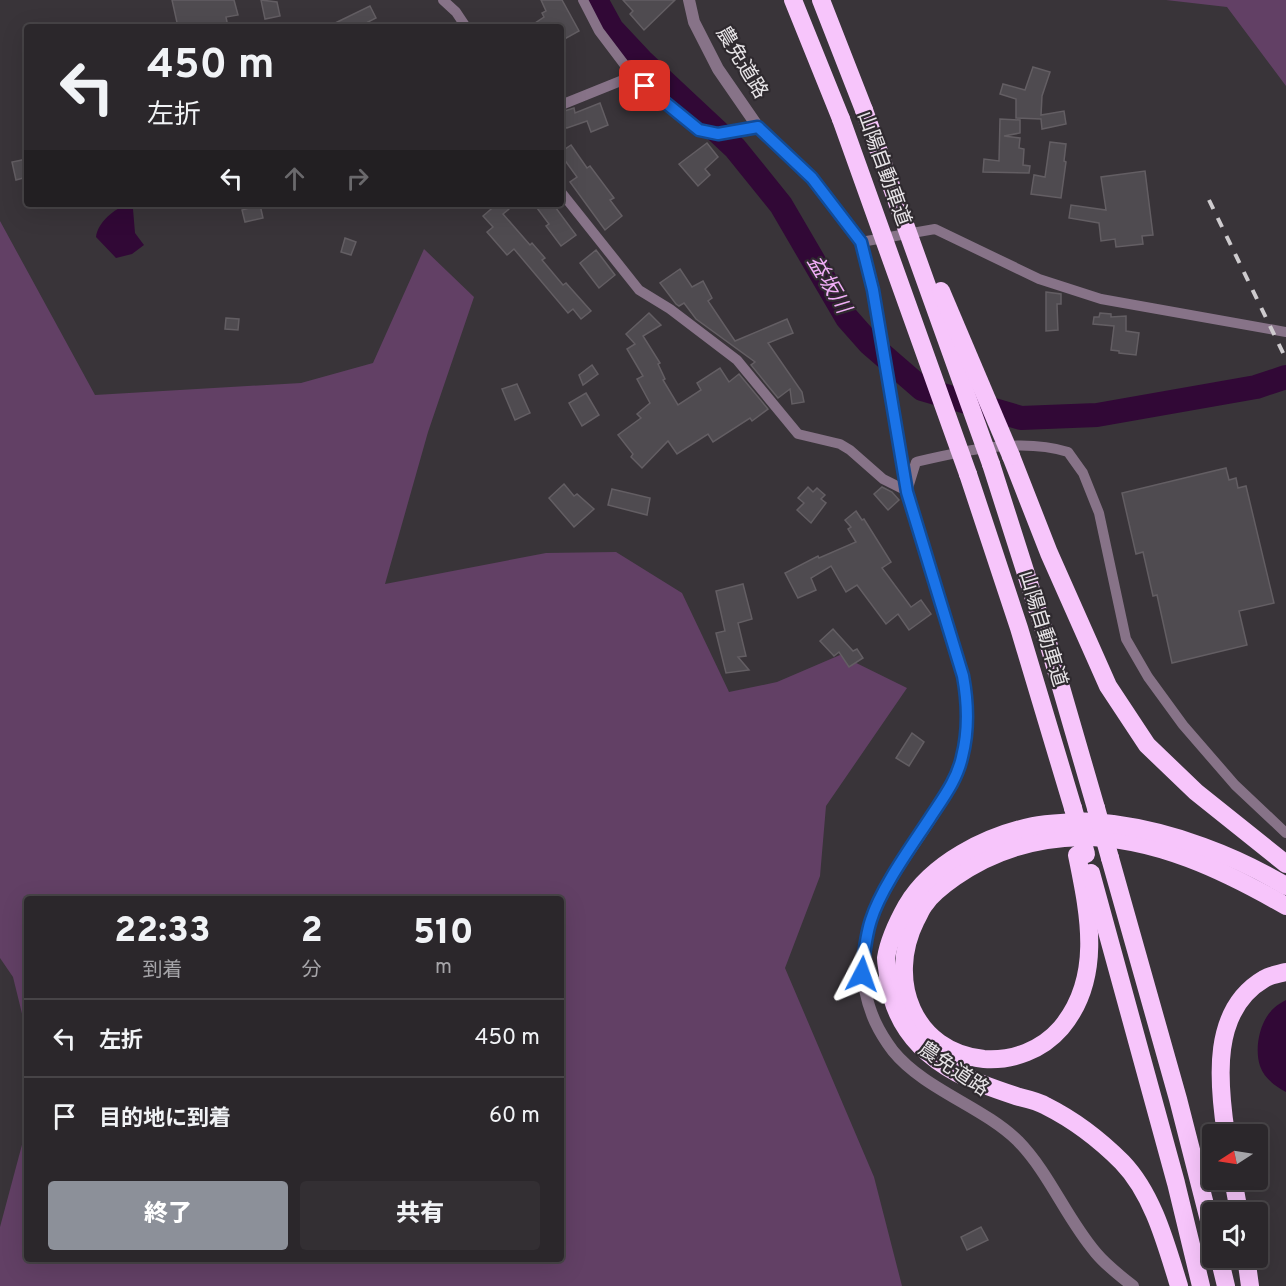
<!DOCTYPE html>
<html lang="ja">
<head>
<meta charset="utf-8">
<style>
	body { margin:0; font-family:Overpass,"Noto Sans JP",sans-serif; background:#332f33; color:#f1f3f6; height:100vh; display:flex; flex-direction:column; font-size:22px; white-space:nowrap }
	* { box-sizing:border-box; margin:0 }
	p { font-size:20px; color:#a6a5a9 }
	.icon { flex:none; width:33px; height:33px; fill:none; stroke:currentColor; stroke-width:2; stroke-linecap:round; stroke-linejoin:round }
	.map { position:relative; flex:1; overflow:hidden }
	.drawer { position:absolute; left:24px; top:896px; width:540px; height:366px; display:flex; flex-direction:column; background:#2b272b; border-radius:6px; box-shadow:0 6px 24px #0002,0 0 0 2px #474447 }
	.drawer>* { flex:none }
	.hud { position:absolute; left:24px; top:24px; width:540px; height:183px; border-radius:6px; box-shadow:0 6px 24px #0002,0 0 0 2px #474447; background:#2b272b; color:#f1f3f6; overflow:hidden }
	.needle { width:39px; rotate:258deg }
	.buttons { position:absolute; left:1202px; top:1124px; display:grid; gap:12px }
	.buttons a { display:grid; place-items:center; width:66px; height:66px; border-radius:6px; background:#2b272b; box-shadow:0 6px 24px #0002,0 0 0 2px #474447; font-size:30px }
	.pin { position:absolute; display:grid; place-items:center; width:51px; height:51px; color:#fff; margin:-26px; border-radius:12px; box-shadow:0 3px 9px #0006 }
	.me { position:absolute; width:66px; margin:-33px; rotate:4deg; stroke-linejoin:round; filter:drop-shadow(0 0 4px #0008) }
	.turn { display:flex; align-items:center; gap:21px; height:126px; padding:0 24px; font-size:27px }
	.turn .icon { width:78px; height:78px; stroke-width:2.5 }
	.turn b { display:block; font-size:42px; line-height:51px }
	.lanes { display:flex; align-items:center; height:57px; padding:0 24px; background:#0003; justify-content:center; gap:30px; direction:ltr }
	.lanes .off { opacity:.35 }
	.eta { display:flex; justify-content:space-evenly; align-items:center; height:102px; text-align:center }
	.eta b { font-size:36px; font-weight:800; line-height:42px }
	.action { display:flex; gap:12px; margin-top:auto; padding:12px 24px }
	.action a { flex:1; height:69px; border-radius:6px; background:#8c9099; color:#fff; font-size:24px; font-weight:800; line-height:69px; text-align:center }
	.action a+a { background:#332f33; color:#f1f3f6 }
	ul { padding:0; list-style:none }
	li { display:flex; align-items:center; gap:18px; height:78px; padding:0 24px; border-top:2px solid #474447 }
	li div { flex:1 }
	li b { display:block; font-size:22px }
	li em { font-style:normal }
	.map>svg:first-child { display:block }
	.green { fill:#624065 }
	.water { fill:#310836 }
	.lines { fill:none; stroke-linecap:round; stroke-linejoin:round }
	.river { stroke:#310836; stroke-width:24 }
	.building { fill:#4f4b50; stroke:#635e63; stroke-width:1.5 }
	.minor { stroke:#877388; stroke-width:10 }
	.tertiary { stroke:#877388; stroke-width:12 }
	.motorway { stroke:#f7c5fb; stroke-width:18 }
	.rail { stroke:#cecbce; stroke-width:4; stroke-dasharray:10 10; stroke-linecap:butt }
	.motorway-bridge { stroke:#f7c5fb; stroke-width:18 }
	.route-casing { stroke:#114b97; stroke-width:15 }
	.route { stroke:#1a73e8; stroke-width:10 }
	.labels { text-anchor:middle; dominant-baseline:central; stroke-width:4.5; stroke-linejoin:round; paint-order:stroke }
	.street-label { font-size:20px; fill:#e7e4e7; stroke:#2f2a2f }
	.water-label { font-size:21px; font-style:italic; fill:#f0aef6; stroke:#2f2a2f }
</style>
</head>
<body>
<div class="map">
<svg width="1286" height="1286" viewBox="0 0 1286 1286">
	<rect width="100%" height="100%" fill="#393439"/>
	<!-- green -->
	<g class="green">
		<path d="M1166,0h120v86l-59,-79z"/>
		<path d="M0,221l95,174 206,-12 72,-20 51,-114 50,48 -46,135 -43,152 161,-31 70,-1 66,41 47,99 48,-10 63,-27 67,33 -81,118 -6,70 -35,92 89,209 28,109h-902v-59l27,-101v132h534v-360h-534v136l-14,-57 -13,-19z"/>
	</g>
	<!-- water -->
	<g class="water">
		<path d="M128,204l5,5 2,24 9,12 -12,9 -16,4 -20,-21c2,-15 18,-28 32,-33z"/>
		<path d="M1286,1000v92c-11,-6 -22,-14 -26,-26 -6,-18 0,-46 14,-58 3,-3 8,-6 12,-8z"/>
	</g>
	<g class="lines">
		<!-- river -->
		<path class="river" d="M596,0l16,29 30,32 93,87 46,57 66,113 23,26 52,45 99,29 76,-3 159,-28 30,-10"/>
	</g>
	<!-- building -->
	<g class="building">
		<path d="M172,0h62l4,15 -12,2 2,10h-50z"/>
		<path d="M261,0l16,2 3,14 -15,3z"/>
		<path d="M541,0h21l17,31 -18,10v-14h-32l15,-10 -2,-4 4,-2z"/>
		<path d="M623,0h52l-31,30 -14,-16 3,-3z"/>
		<path d="M370,6l6,12 -10,5 3,4h-42z"/>
		<path d="M1033,67l17,5 -8,24 -1,19 23,-4 2,13 -24,5 -1,-10 -25,-1v-19l-16,-5 3,-10 22,6z"/>
		<path d="M600,103l8,22 -17,7 -4,-11 -20,7 -6,-1v-15l13,-4 1,5z"/>
		<path d="M1000,119l20,1v13l-16,3 16,2 -1,10 5,1 -1,16 7,1 -1,7 -46,-1 1,-13 15,2z"/>
		<path d="M1050,142l16,2 -2,17 2,1 -5,36 -30,-4 3,-19 11,2z"/>
		<path d="M707,143l11,14 -13,12 5,6 -12,11 -19,-22z"/>
		<path d="M571,145l16,23 3,-2 24,32 -4,2 12,16 -17,14 -35,-48 7,-5 -16,-22v-3z"/>
		<path d="M27,159v18l-11,3 -4,-18z"/>
		<path d="M1145,171l8,64 -11,1 1,8 -27,3 -1,-8 -14,2 -2,-18 -30,-5 2,-13 35,5 -5,-33z"/>
		<path d="M497,204h18l-12,10 27,31 2,-2 13,15 -3,2 21,25 3,-2 25,28 -10,8 -8,-10 -5,4 -54,-64 -7,6 -20,-23 6,-5 -10,-11z"/>
		<path d="M534,204h19l23,31 -15,11 -15,-20 3,-2z"/>
		<path d="M260,205l3,13 -18,4 -3,-12z"/>
		<path d="M345,238l11,4 -5,13 -10,-3z"/>
		<path d="M596,250l19,25 -16,13 -19,-25z"/>
		<path d="M680,269l12,18 11,-6 9,17 -4,3 27,40 52,-22 6,14 -25,10 34,49 2,10 -12,2 -2,-15 -12,9 -27,-33 4,-3 -59,-43 -12,-16 -5,3 -3,-2 -16,-21z"/>
		<path d="M1046,292l15,2v10h-4l1,26 -12,1z"/>
		<path d="M649,313l12,12 -18,11 17,27 -2,1 7,15 -2,1 15,25 23,-15 -4,-7 23,-15 9,14 10,-8 29,35 -16,12 -2,-3 -37,24 -5,-8 -31,20 -9,-13 -26,27 -11,-11 2,-3 -15,-19 23,-17 -4,-4 13,-11 -13,-24 6,-3 -16,-27 8,-5 -9,-10z"/>
		<path d="M1100,313l11,1v3l15,-1v15l13,2 -3,22 -17,-2v-2l-8,-1 3,-24 -21,-2 1,-7h5z"/>
		<path d="M226,318l13,1 -1,11 -13,-1z"/>
		<path d="M592,365l6,9 -15,11 -4,-10z"/>
		<path d="M517,384l13,29 -15,7 -13,-31z"/>
		<path d="M586,393l13,22 -17,11 -13,-23z"/>
		<path d="M1226,468l3,12 7,-2 2,10 8,-2 28,117 -35,8 8,34 -75,18 -15,-68 -4,1 -10,-44 -7,2 -14,-61z"/>
		<path d="M564,484l10,12 3,-2 17,15 -20,18 -25,-29z"/>
		<path d="M808,487l5,5 4,-4 8,7 -4,4 5,4 -15,20 -14,-13 7,-7 -6,-5z"/>
		<path d="M882,487l10,5 7,8 -11,10 -14,-16z"/>
		<path d="M612,489l38,9 -3,17 -39,-10z"/>
		<path d="M856,511l6,9 2,-1 27,43 -9,6 29,39 10,-7 10,14 -22,16 -11,-16 -12,10 -29,-39 -11,7 -15,-26 -20,12 5,12 -18,8 -13,-25 33,-17 1,2 37,-16 -8,-13 3,-2 -6,-7z"/>
		<path d="M743,584l9,35 -14,4 8,33 -8,1 11,13 -23,3 -10,-40 9,-2 -9,-40z"/>
		<path d="M833,629l20,22 4,-2 6,9 -14,9 -10,-15 -5,4 -14,-15z"/>
		<path d="M912,733l12,9 -15,24 -13,-8z"/>
		<path d="M981,1227l7,13 -21,10 -6,-13z"/>
	</g>
	<g class="lines">
		<!-- minor -->
		<g class="minor">
			<path d="M443,0l13,12 10,15"/>
			<path d="M583,0l16,31 34,45"/>
			<path d="M561,105l72,-29 66,54 19,4 40,-7"/>
			<path d="M561,192l78,98 31,19 67,51 61,74 42,10 10,6 33,29 24,12 9,-29c47,-11 104,-25 152,-10l15,21 16,40 27,126 22,38 35,48 52,60 51,48"/>
			<path d="M861,242l74,-13 104,50 62,20 185,33"/>
		</g>
		<!-- tertiary -->
		<path class="tertiary" d="M689,0l5,22 24,47 40,58 54,51 49,64 12,48 34,201 56,185c4,28 8,57 -2,85 -27,77 -113,139 -96,229 5,24 13,41 28,61 32,39 89,55 125,90 32,33 48,77 78,112 10,12 24,23 37,33"/>
		<!-- motorway -->
		<g class="motorway">
			<path d="M793,0l48,119"/>
			<path d="M821,0l43,110"/>
			<path d="M1011,456l38,97 59,133 39,59 49,47 90,72"/>
			<path d="M991,464l58,182 47,162"/>
			<path d="M968,474l51,154 54,180"/>
			<path d="M1077,855c12,59 26,123 -16,173 -19,22 -48,33 -77,31 -71,-7 -98,-79 -68,-139 3,-5 5,-11 9,-16 7,-10 20,-20 30,-27 38,-27 80,-39 127,-40 73,0 143,34 204,69"/>
			<path d="M1110,858l68,241 34,133"/>
			<path d="M1091,873l85,310 25,103"/>
			<path d="M1226,1134c-8,-53 -15,-124 38,-155 6,-4 15,-5 22,-7"/>
			<path d="M1233,1179l6,33"/>
			<path d="M1219,1257l7,29"/>
			<path d="M1246,1257l4,29"/>
			<path d="M1179,1286c-13,-42 -26,-92 -57,-124 -22,-22 -48,-42 -76,-56 -9,-5 -19,-7 -27,-9 -21,-7 -43,-14 -62,-24 -39,-21 -64,-53 -69,-96 0,-6 -2,-13 -2,-19 3,-19 12,-37 21,-53 25,-42 79,-69 126,-79 13,-3 28,-3 42,-4 13,-2 25,1 38,2 60,8 121,31 173,62"/>
		</g>
		<!-- rail -->
		<path class="rail" d="M1209,200l77,159"/>
		<!-- motorway-bridge -->
		<g class="motorway-bridge">
			<path d="M864,110l127,354"/>
			<path d="M841,119l127,355"/>
			<path d="M941,291l70,165"/>
			<path d="M1073,808l13,46"/>
			<path d="M1096,808l14,50"/>
		</g>
	</g>
	<g class="lines">
		<defs>
			<path id="route" d="M645,86l54,44 19,4 40,-7 54,51 49,64 12,48 34,202 56,184c5,27 6,54 -1,81 -5,23 -19,41 -32,61 -19,29 -49,70 -59,102 -6,18 -7,36 -9,54"/>
		</defs>
		<!-- route casing -->
		<use href="#route" class="route-casing"/>
		<!-- route -->
		<use href="#route" class="route"/>
	</g>
	<g class="labels">
		<!-- street labels -->
		<g class="street-label">
			<text transform="translate(741 63) rotate(59)">農免道路</text>
			<text transform="translate(883 169) rotate(70)">山陽自動車道</text>
			<text transform="translate(1042 629) rotate(73)">山陽自動車道</text>
			<text transform="translate(953 1070) rotate(34)">農免道路</text>
		</g>
		<!-- water labels -->
		<g class="water-label">
			<text transform="translate(828 285) rotate(59)">益坂川</text>
		</g>
	</g>
</svg>
<div class="buttons">
<a><svg class="needle" viewBox="-14 -14 28 28"><path d="M0-13l5 13h-10z" fill="#e53935"/><path d="M0 13l5-13h-10z" fill="#a6a5a9"/></svg></a>
<a><svg class="icon" aria-label="sound" viewBox="0 0 24 24"><path d="M4 9h4l5-4v14l-5-4H4zM17 9q2 3 0 6"/></svg></a>
</div>
<div class="pin" style="left:645px;top:86px;background:#d93025"><svg class="icon" aria-label="arrive" viewBox="0 0 24 24"><path d="M6 21V4h12l-3 4 3 4H6"/></svg></div>
<svg class="me" style="left:862px;top:974px" viewBox="-20 -20 40 40"><path d="M0-17L14 15 0 8-14 15z" fill="#1a73e8" stroke="#fff" stroke-width="4"/></svg>
<div class="hud">
<div class="turn"><svg class="icon" aria-label="left" viewBox="0 0 24 24"><path d="M17 20v-9H6M10 6l-5 5 5 5"/></svg><div><b>450 m</b>左折</div></div>
<div class="lanes"><svg class="icon" aria-label="left" viewBox="0 0 24 24"><path d="M17 20v-9H6M10 6l-5 5 5 5"/></svg><svg class="icon off" aria-label="ahead" viewBox="0 0 24 24"><path d="M12 20V5M6 11l6-6 6 6"/></svg><svg class="icon off" aria-label="right" viewBox="0 0 24 24"><path d="M7 20v-9h11M14 6l5 5-5 5"/></svg></div>
</div>
<section class="drawer">
<div class="eta">
<div><b>22:33</b><p>到着</p></div>
<div><b>2</b><p>分</p></div>
<div><b>510</b><p>m</p></div>
</div>
<ul>
<li><svg class="icon" aria-label="left" viewBox="0 0 24 24"><path d="M17 20v-9H6M10 6l-5 5 5 5"/></svg><div><b>左折</b></div><em>450 m</em></li>
<li><svg class="icon" aria-label="arrive" viewBox="0 0 24 24"><path d="M6 21V4h12l-3 4 3 4H6"/></svg><div><b>目的地に到着</b></div><em>60 m</em></li>
</ul>
<div class="action"><a>終了</a><a>共有</a></div>
</section>
</div>
</body>
</html>
